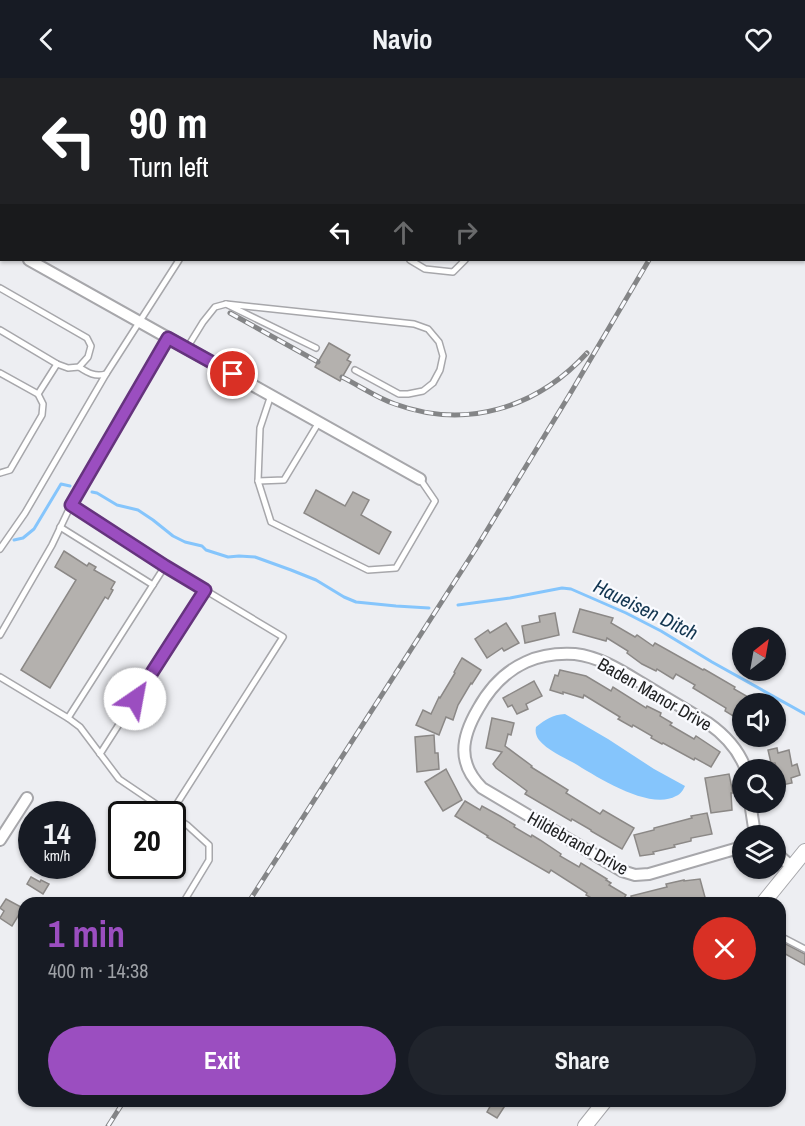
<!DOCTYPE html>
<html lang="en">
<head>
<meta charset="utf-8">
<style>
	body { margin:0; font-family:"Archivo Narrow",sans-serif; background:#20242c; color:#f1f3f6; height:100vh; display:flex; flex-direction:column; font-size:22px; white-space:nowrap }
	* { box-sizing:border-box; margin:0 }
	p { font-size:20px; color:#9ea1a6 }
	.icon { flex:none; width:33px; height:33px; fill:none; stroke:currentColor; stroke-width:2; stroke-linecap:round; stroke-linejoin:round }
	.map { position:relative; flex:1; overflow:hidden }
	.details { position:absolute; left:18px; top:819px; width:768px; height:210px; display:flex; flex-direction:column; background:#171b24; border-radius:18px; box-shadow:0 2px 4px #0004 }
	.details>* { flex:none }
	.banner { position:absolute; left:0px; top:0px; width:806px; height:183px; box-shadow:0 2px 4px #0004; background:#202124; color:#fff; overflow:hidden }
	.needle { width:39px; rotate:31deg }
	.buttons { position:absolute; left:732px; top:549px; display:grid; gap:12px }
	.buttons a { display:grid; place-items:center; width:54px; height:54px; border-radius:50%; background:#171b24; box-shadow:0 2px 4px #0004; font-size:30px }
	.speed { position:absolute; left:18px; top:723px; display:flex; gap:12px; font-size:30px; font-weight:700; text-align:center }
	.speed>* { display:grid; place-content:center; width:78px; height:78px; border-radius:50%; background:#171b24; box-shadow:0 2px 4px #0004; line-height:1 }
	.speed small { font-size:15px; font-weight:400 }
	.speed .limit { border:3px solid #111; border-radius:9px; background:#fff; color:#111 }
	.pin { position:absolute; display:grid; place-items:center; width:51px; height:51px; color:#fff; margin:-26px; border:3px solid #fff; border-radius:50%; box-shadow:0 2px 6px #0007 }
	.me { position:absolute; width:66px; margin:-33px; rotate:33deg; stroke-linejoin:round; filter:drop-shadow(0 0 4px #0008) }
	.turn { display:flex; align-items:center; gap:21px; height:126px; padding:0 30px; font-size:27px }
	.turn .icon { width:78px; height:78px; stroke-width:2.5 }
	.turn b { display:block; font-size:42px; line-height:51px }
	.lanes { display:flex; align-items:center; height:57px; padding:0 30px; background:#0003; justify-content:center; gap:30px; direction:ltr }
	.lanes .off { opacity:.35 }
	.round { display:grid; place-items:center; flex:none; width:63px; height:63px; border-radius:32px; background:#20242c }
	.headline { display:flex; align-items:center; justify-content:space-between; height:102px; padding:0 30px }
	h1 { font-size:36px; font-weight:700; line-height:45px; color:#9b4ec0 }
	.action { display:flex; gap:12px; margin-top:auto; padding:12px 30px }
	.action a { flex:1; height:69px; border-radius:36px; background:#9b4ec0; color:#fff; font-size:24px; font-weight:700; line-height:69px; text-align:center }
	.action a+a { background:#20242c; color:#f1f3f6 }
	header { display:flex; justify-content:space-between; align-items:center; height:78px; padding:0 30px; background:#171b24; font-size:27px; font-weight:700 }
	.map>svg:first-child { display:block }
	.water { fill:#85c5fc }
	.lines { fill:none; stroke-linecap:round; stroke-linejoin:round }
	.stream { stroke:#85c5fc; stroke-width:3 }
	.building { fill:#b4b1ae; stroke:#8b8886; stroke-width:1.5 }
	.lane-casing { stroke:#a7a7ab; stroke-width:8 }
	.street-casing { stroke:#a7a7ab; stroke-width:14 }
	.secondary-casing { stroke:#a7a7ab; stroke-width:16 }
	.lane { stroke:#fff; stroke-width:5 }
	.street { stroke:#fff; stroke-width:10 }
	.secondary { stroke:#fff; stroke-width:14 }
	.rail-casing { stroke:#848587; stroke-width:5 }
	.rail { stroke:#fafbff; stroke-width:3; stroke-dasharray:9; stroke-linecap:butt }
	.route-casing { stroke:#65337d; stroke-width:15 }
	.route { stroke:#9b4ec0; stroke-width:10 }
	.labels { text-anchor:middle; dominant-baseline:central; stroke-width:4.5; stroke-linejoin:round; paint-order:stroke }
	.street-label { font-size:18px; fill:#222324; stroke:#fafbff }
	.water-label { font-size:20px; font-style:italic; fill:#123550; stroke:#fafbff }
</style>
</head>
<body>
<header><svg class="icon" aria-label="back" viewBox="0 0 24 24"><path d="M15 5l-7 7 7 7"/></svg>Navio<svg class="icon" aria-label="heart" viewBox="0 0 24 24"><path d="M12 20l-8-8c-3-5 5-10 8-4 3-6 11-1 8 4z"/></svg></header>
<div class="map">
<svg width="805" height="1048" viewBox="0 0 805 1048">
	<rect width="100%" height="100%" fill="#edeef2"/>
	<!-- water -->
	<path class="water" d="M565,636l43,25 46,30 31,17c-2,4 -4,8 -9,10 -26,15 -79,-19 -102,-33 -11,-6 -27,-13 -35,-23 -3,-4 -4,-8 -3,-13 10,-8 16,-12 29,-13z"/>
	<g class="lines">
		<!-- stream -->
		<g class="stream">
			<path d="M92,414l5,1 20,12 21,5 15,10 20,16 12,6 17,4 4,4 22,7 11,-1 16,1 36,13 25,10 28,17 12,5 40,4 33,2"/>
			<path d="M14,462l9,-2 11,-9 27,-45 9,2"/>
			<path d="M458,527l52,-7 52,-10 9,1 55,24 35,18 51,31 93,52"/>
		</g>
	</g>
	<!-- building -->
	<g class="building">
		<path d="M329,265l21,12 -3,5 4,2 -11,19 -25,-14z"/>
		<path d="M316,412l29,16 8,-14 16,8 -8,15 30,17 -12,22 -75,-41z"/>
		<path d="M64,473l23,15 2,-3 7,4 -2,3 21,12 -4,7 2,1 -5,9 -3,-2 -55,91 -29,-18 55,-90 -21,-13z"/>
		<path d="M580,531l33,9 -2,5 24,14 2,-2 16,11 2,-3 48,27 1,-1 31,18 -1,2 16,9 -3,6h-5v7l-4,8 -13,-8 1,-3 -33,-20 2,-3 -19,-11 -3,5 -16,-10 -1,2 -14,-7 -15,-11 1,-2 -21,-13 -1,3 -33,-9z"/>
		<path d="M555,535l4,22 -34,8 -3,-17 18,-4 -1,-6z"/>
		<path d="M506,545l13,20 -15,8 -2,-3 -15,10 -12,-19 13,-9 2,3z"/>
		<path d="M462,580l19,12 -9,14 -1,-1 -13,22 -5,15 -7,-3 -7,18 -23,-10 7,-15 8,4 8,-17 1,1 15,-25 -1,-1z"/>
		<path d="M560,592l26,6 25,15 2,-4 33,21 1,-2 14,7 -1,3 12,7 -2,2 24,14 2,-3 24,16 -9,15 -16,-9 -1,2 -31,-17 -1,1 -11,-6 1,-2 -19,-11 -1,2 -14,-8 2,-2 -36,-22 -1,3 -20,-6v2l-13,-4 5,-15 3,1z"/>
		<path d="M534,603l8,15 -16,8 2,5 -11,5 -5,-9 -4,2 -5,-9z"/>
		<path d="M492,640l22,5 -3,12 -3,-1 -3,12 27,20 -1,1 37,23 -2,3 34,21 3,-4 31,18 -12,21 -31,-18v-1l-19,-11 -1,2 -46,-27 2,-3 -31,-23 -3,-4 9,-12 -16,-4z"/>
		<path d="M434,657l1,18h3l1,16 -22,3 -2,-35z"/>
		<path d="M777,670l1,5 11,-3 3,16 5,-2 3,11 -9,3 1,5 -10,2 -7,-22h-4l-3,-13z"/>
		<path d="M446,691l16,31 -19,11 -18,-29z"/>
		<path d="M729,696l4,19h-2l1,17 -21,3 -6,-35z"/>
		<path d="M465,723l15,9 2,-4 18,10 15,9 -1,2 17,10 1,-2 8,5 21,14 -1,2 19,11 2,-4 26,16 -1,1 5,3 -2,2 17,10 -5,8h-21l-14,-8 1,-2 -36,-23 -2,3 -62,-36 1,-1 -33,-20z"/>
		<path d="M707,735l5,21 -21,4v3l-17,4 1,2 -22,5 1,2 -14,2 -6,-21 20,-5v-2l38,-10 -1,-2z"/>
		<path d="M31,799l9,5 1,-2 8,4 -6,10 -16,-10z"/>
		<path d="M700,801l6,22 -10,2h-64l-1,-7 36,-9 -1,-3 18,-4v1z"/>
		<path d="M6,821l17,9 -11,18 -12,-8 4,-7 -4,-3z"/>
		<path d="M780,863l25,13v11l-25,-14z"/>
		<path d="M489,1023h19l-11,17 -10,-6 5,-9z"/>
	</g>
	<g class="lines">
		<defs>
			<g id="lane">
				<path d="M549,0l1,2"/>
				<path d="M31,2l1,-2"/>
				<path d="M132,2v-2"/>
				<path d="M324,2v-2"/>
				<path d="M709,2l1,-2"/>
				<path d="M0,47l2,-1"/>
				<path d="M0,108l2,1"/>
				<path d="M410,182l15,9 28,3 12,-12"/>
				<path d="M0,210l87,50 4,8 -3,11 -9,10 -11,1 -11,-4 -57,-34"/>
				<path d="M226,226l188,20 14,5 11,13 4,14 -3,14 -7,13 -10,8 -15,3h-9l-44,-24"/>
				<path d="M187,270l16,-26 12,-15 11,-3 90,44"/>
				<path d="M79,289c9,6 16,10 27,7l73,-114"/>
				<path d="M0,295l38,21"/>
				<path d="M271,317l-11,33 -2,53 13,41 97,48 28,-2 39,-67 -15,-22"/>
				<path d="M0,395l10,-3 32,-55 1,-11 -5,-10 19,-30"/>
				<path d="M258,403l26,-1 35,-58"/>
				<path d="M60,449l93,58"/>
				<path d="M0,471l25,-36 81,-139"/>
				<path d="M165,488l118,71 -112,176"/>
				<path d="M0,557l52,-90 19,-40 97,-167"/>
				<path d="M0,599l68,41 97,-152 -94,-61"/>
				<path d="M68,640l12,9 39,52 68,46 22,20v15l-26,43"/>
				<path d="M100,676l105,-164"/>
				<path d="M780,858l25,13"/>
			</g>
			<g id="street">
				<path d="M0,165l2,1"/>
				<path d="M29,182l391,219"/>
				<path d="M750,724l4,26 4,8"/>
				<path d="M0,762l27,-42"/>
				<path d="M742,769l-93,27 -14,1 -13,-4 -140,-83c-25,-25 -21,-50 -4,-79 11,-20 26,-37 48,-47 15,-7 32,-9 49,-8 26,3 48,18 70,31 21,13 42,25 63,38 17,12 31,27 38,47"/>
				<path d="M776,775l16,14"/>
			</g>
			<g id="secondary">
				<path d="M763,825l42,-52"/>
				<path d="M585,1048l20,-25"/>
			</g>
		</defs>
		<!-- lane casing -->
		<use href="#lane" class="lane-casing"/>
		<!-- street casing -->
		<use href="#street" class="street-casing"/>
		<!-- secondary casing -->
		<use href="#secondary" class="secondary-casing"/>
		<!-- lane -->
		<use href="#lane" class="lane"/>
		<!-- street -->
		<use href="#street" class="street"/>
		<!-- secondary -->
		<use href="#secondary" class="secondary"/>
		<defs>
			<g id="rail">
				<path d="M755,2l1,-2"/>
				<path d="M230,235l88,49"/>
				<path d="M342,299c18,9 35,21 53,27 71,26 142,4 192,-51"/>
				<path d="M248,825l227,-353 95,-156 79,-134"/>
				<path d="M108,1048l16,-25"/>
			</g>
		</defs>
		<!-- rail casing -->
		<use href="#rail" class="rail-casing"/>
		<!-- rail -->
		<use href="#rail" class="rail"/>
	</g>
	<g class="lines">
		<defs>
			<path id="route" d="M135,621l70,-109 -40,-24 -94,-61 97,-167 65,36"/>
		</defs>
		<!-- route casing -->
		<use href="#route" class="route-casing"/>
		<!-- route -->
		<use href="#route" class="route"/>
	</g>
	<g class="labels">
		<!-- street labels -->
		<g class="street-label">
			<text transform="translate(655 616) rotate(30)">Baden Manor Drive</text>
			<text transform="translate(578 765) rotate(29)">Hildebrand Drive</text>
		</g>
		<!-- water labels -->
		<g class="water-label">
			<text transform="translate(646 531) rotate(26)">Haueisen Ditch</text>
		</g>
	</g>
</svg>
<div class="buttons">
<a><svg class="needle" viewBox="-14 -14 28 28"><path d="M0-13l5 13h-10z" fill="#e53935"/><path d="M0 13l5-13h-10z" fill="#9ea1a6"/></svg></a>
<a><svg class="icon" aria-label="sound" viewBox="0 0 24 24"><path d="M4 9h4l5-4v14l-5-4H4zM17 9q2 3 0 6"/></svg></a>
<a><svg class="icon" aria-label="search" viewBox="0 0 24 24"><circle cx="10" cy="10" r="6"/><path d="M15 15l6 6"/></svg></a>
<a><svg class="icon" aria-label="layers" viewBox="0 0 24 24"><path d="M12 4l9 5-9 5-9-5zM3 14l9 5 9-5"/></svg></a>
</div>
<div class="speed"><div>14<small>km/h</small></div><div class="limit">20</div></div>
<div class="pin" style="left:233px;top:296px;background:#d93025"><svg class="icon" aria-label="arrive" viewBox="0 0 24 24"><path d="M6 21V4h12l-3 4 3 4H6"/></svg></div>
<svg class="me" style="left:135px;top:621px" viewBox="-20 -20 40 40"><circle r="19" fill="#fff"/><path d="M0-13L10 11 0 6-10 11z" fill="#9b4ec0"/></svg>
<div class="banner">
<div class="turn"><svg class="icon" aria-label="left" viewBox="0 0 24 24"><path d="M17 20v-9H6M10 6l-5 5 5 5"/></svg><div><b>90 m</b>Turn left</div></div>
<div class="lanes"><svg class="icon" aria-label="left" viewBox="0 0 24 24"><path d="M17 20v-9H6M10 6l-5 5 5 5"/></svg><svg class="icon off" aria-label="ahead" viewBox="0 0 24 24"><path d="M12 20V5M6 11l6-6 6 6"/></svg><svg class="icon off" aria-label="right" viewBox="0 0 24 24"><path d="M7 20v-9h11M14 6l5 5-5 5"/></svg></div>
</div>
<section class="details">
<div class="headline"><div><h1>1 min</h1><p>400 m · 14:38</p></div><a class="round" style="background:#d93025;color:#fff"><svg class="icon" aria-label="close" viewBox="0 0 24 24"><path d="M6 6l12 12M18 6L6 18"/></svg></a></div>
<div class="action"><a>Exit</a><a>Share</a></div>
</section>
</div>
</body>
</html>
